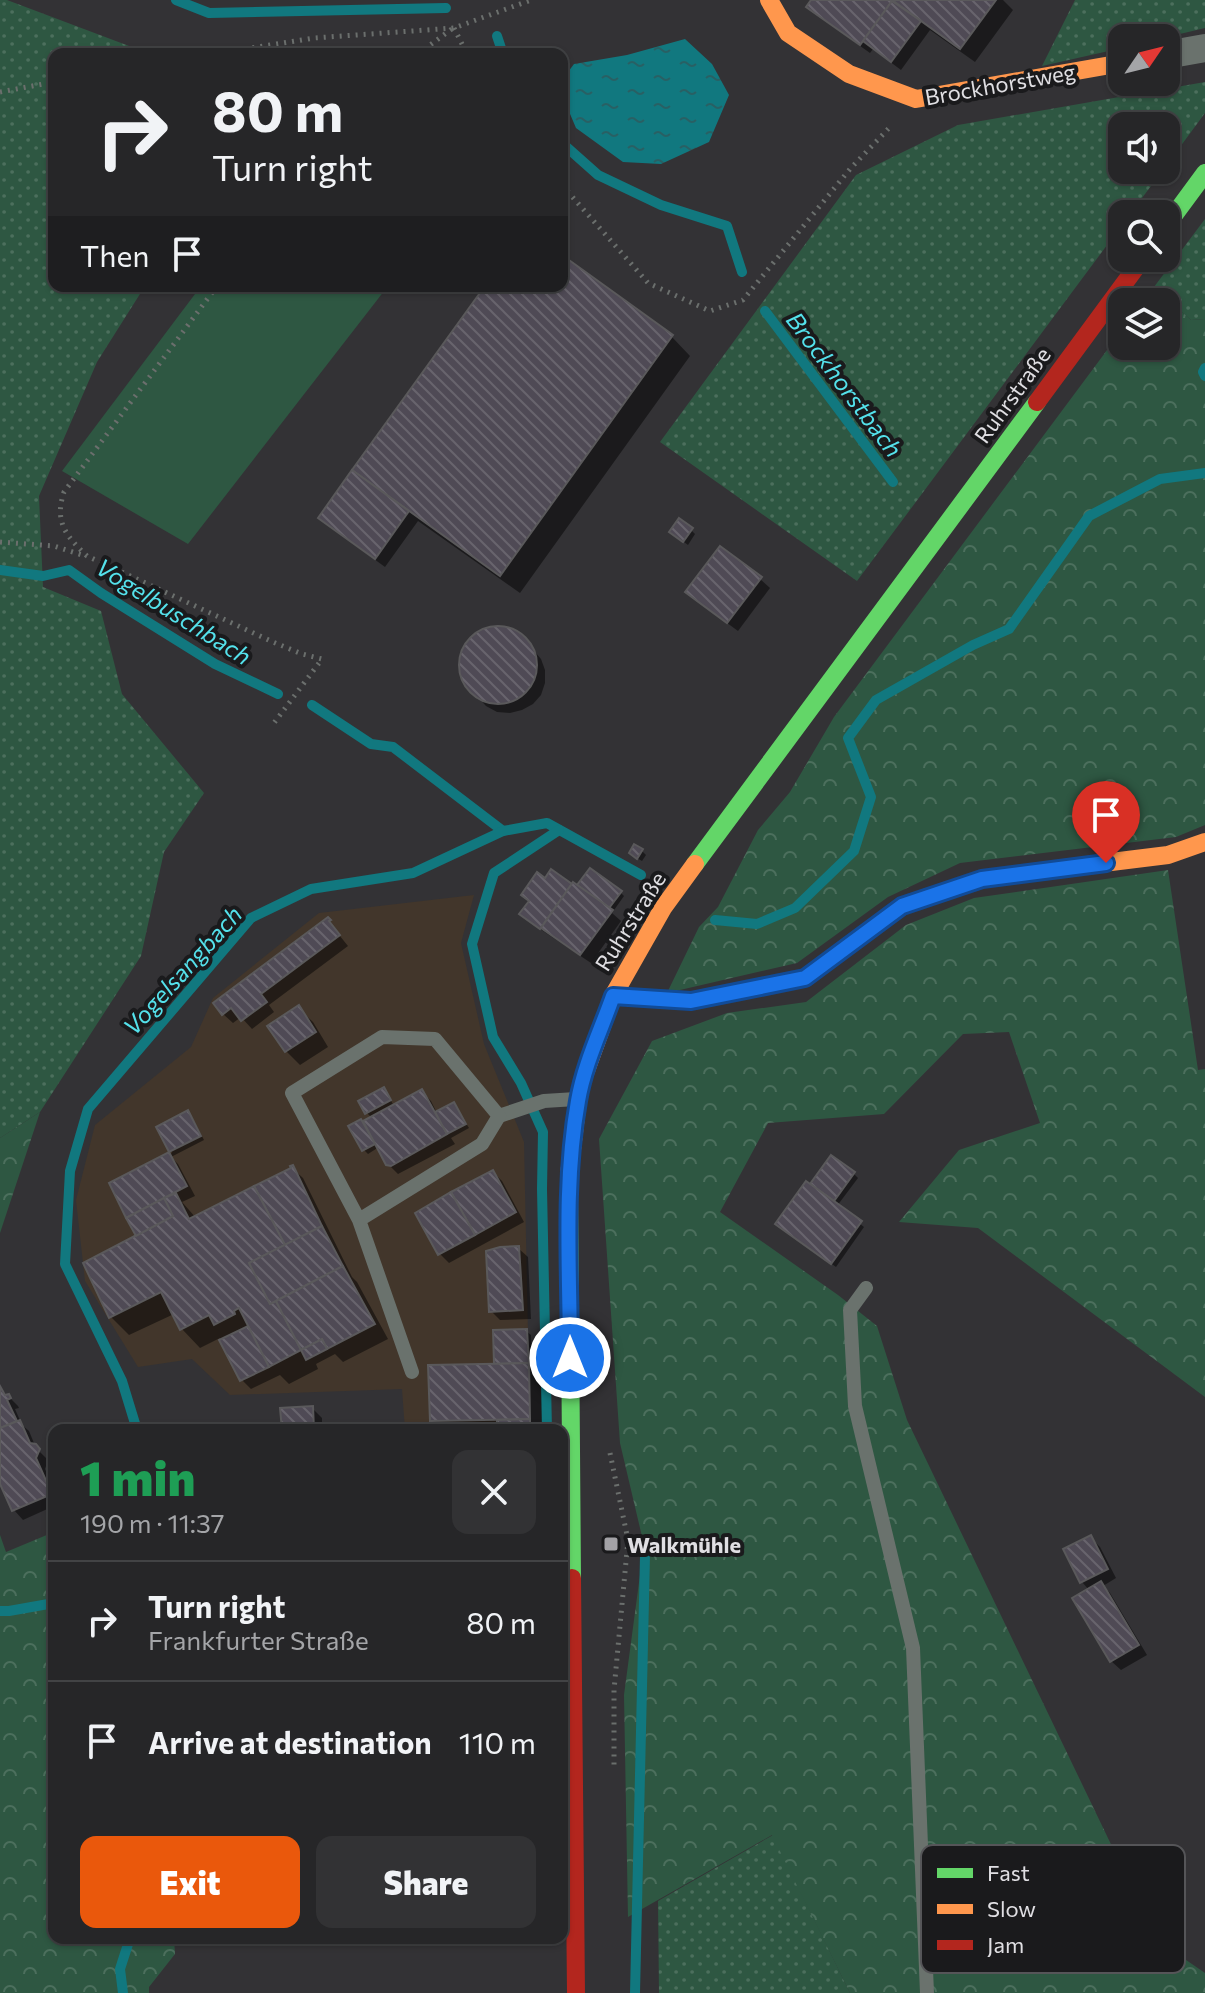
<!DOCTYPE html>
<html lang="en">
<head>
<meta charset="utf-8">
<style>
	body { margin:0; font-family:Commissioner,sans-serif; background:#323234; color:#f1f3f6; height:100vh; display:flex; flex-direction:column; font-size:30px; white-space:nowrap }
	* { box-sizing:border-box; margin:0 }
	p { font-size:26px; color:#a4a5a8 }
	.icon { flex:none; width:44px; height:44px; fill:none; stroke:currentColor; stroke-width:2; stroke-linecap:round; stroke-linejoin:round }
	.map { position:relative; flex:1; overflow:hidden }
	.panel { position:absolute; left:48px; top:1424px; width:520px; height:520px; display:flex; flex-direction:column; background:#262628; border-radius:16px; box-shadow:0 2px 6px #0004,0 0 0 2px #424345 }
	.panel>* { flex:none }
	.banner { position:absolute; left:48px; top:48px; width:520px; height:244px; border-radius:16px; box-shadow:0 2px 6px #0004,0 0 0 2px #424345; background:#262628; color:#f1f3f6; overflow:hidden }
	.needle { width:52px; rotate:55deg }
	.tools { position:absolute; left:1108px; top:24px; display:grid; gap:16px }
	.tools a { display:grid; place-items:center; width:72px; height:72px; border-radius:16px; background:#262628; box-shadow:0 2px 6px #0004,0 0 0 2px #424345; font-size:40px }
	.pin { position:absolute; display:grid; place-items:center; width:68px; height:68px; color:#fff; margin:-82px -34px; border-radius:50% 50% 50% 0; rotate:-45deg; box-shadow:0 0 8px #0007 }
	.pin .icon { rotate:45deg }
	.me { position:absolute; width:88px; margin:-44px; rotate:0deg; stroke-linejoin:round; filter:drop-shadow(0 0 6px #0008) }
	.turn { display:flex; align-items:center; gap:28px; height:168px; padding:0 32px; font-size:36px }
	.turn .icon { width:104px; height:104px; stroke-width:2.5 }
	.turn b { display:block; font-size:56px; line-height:68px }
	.then { display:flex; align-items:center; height:76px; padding:0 32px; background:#0003; gap:16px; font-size:30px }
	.round { display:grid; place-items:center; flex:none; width:84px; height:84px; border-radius:16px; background:#323234 }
	.head { display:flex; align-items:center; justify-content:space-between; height:136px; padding:0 32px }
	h1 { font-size:48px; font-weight:800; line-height:60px; color:#1e9e55 }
	.cta { display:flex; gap:16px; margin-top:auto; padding:16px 32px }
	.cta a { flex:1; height:92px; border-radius:16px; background:#ea580c; color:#fff; font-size:32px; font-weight:800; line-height:92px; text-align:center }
	.cta a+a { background:#323234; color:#f1f3f6 }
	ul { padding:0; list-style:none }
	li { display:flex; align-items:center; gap:24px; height:120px; padding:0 32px; border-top:2px solid #424345 }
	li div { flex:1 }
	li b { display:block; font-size:30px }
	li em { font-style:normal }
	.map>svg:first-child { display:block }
	.commercial { fill:#42362b }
	.grass { fill:url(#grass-dots) }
	.forest { fill:url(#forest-crowns) }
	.pitch { fill:#2e5742 }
	.water { fill:url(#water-ripples) }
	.shadow { fill:#0007; fill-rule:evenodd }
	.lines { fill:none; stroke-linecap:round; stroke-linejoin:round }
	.stream { stroke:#11787f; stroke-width:10 }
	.building { fill:url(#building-back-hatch); stroke:#5a595b; stroke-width:2 }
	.path { stroke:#6b6f6d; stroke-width:5; stroke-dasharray:2 6; stroke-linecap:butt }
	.lane { stroke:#6a726d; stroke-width:14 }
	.street { stroke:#6a726d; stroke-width:28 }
	.fast { stroke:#63d668; stroke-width:18 }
	.slow { stroke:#ff974d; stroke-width:18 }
	.jam { stroke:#b3261e; stroke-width:18 }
	.route-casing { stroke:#114b97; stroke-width:20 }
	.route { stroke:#1a73e8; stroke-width:14 }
	.poi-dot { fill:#a3a2a6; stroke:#1a1a1c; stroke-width:3 }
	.labels { text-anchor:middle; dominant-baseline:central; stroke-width:8; stroke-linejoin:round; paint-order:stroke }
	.street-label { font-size:22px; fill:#e0dfe3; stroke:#1a1a1c }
	.poi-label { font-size:22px; font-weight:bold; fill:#e0dfe3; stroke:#1a1a1c; text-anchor:start }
	.water-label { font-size:24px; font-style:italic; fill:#54e1eb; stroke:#1a1a1c }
	.key { fill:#1a1a1c; stroke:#555558; stroke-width:2 }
	.key-label { font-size:22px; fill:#e0dfe3 }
</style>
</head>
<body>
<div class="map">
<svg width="1205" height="1993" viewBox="0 0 1205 1993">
	<defs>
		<pattern id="grass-dots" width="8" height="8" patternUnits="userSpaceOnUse" patternTransform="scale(2)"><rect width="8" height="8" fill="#2e5742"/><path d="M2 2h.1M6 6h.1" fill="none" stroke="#4c6f5d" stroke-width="1.8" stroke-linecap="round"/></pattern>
		<pattern id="forest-crowns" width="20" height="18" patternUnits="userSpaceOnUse" patternTransform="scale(2)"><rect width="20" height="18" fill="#2e5742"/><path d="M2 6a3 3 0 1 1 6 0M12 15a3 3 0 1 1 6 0" fill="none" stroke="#4c6f5d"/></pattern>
		<pattern id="water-ripples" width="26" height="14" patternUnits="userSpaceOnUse" patternTransform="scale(2)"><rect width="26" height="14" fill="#11787f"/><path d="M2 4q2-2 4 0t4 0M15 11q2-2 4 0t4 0" fill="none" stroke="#286064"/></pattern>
		<pattern id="building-back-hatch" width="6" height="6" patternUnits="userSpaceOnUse" patternTransform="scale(2)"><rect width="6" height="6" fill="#4f4a55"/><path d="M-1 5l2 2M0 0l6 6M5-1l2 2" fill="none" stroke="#68646d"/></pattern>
	</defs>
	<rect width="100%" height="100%" fill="#333235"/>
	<!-- commercial -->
	<path class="commercial" d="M474,895l-13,48 23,101 40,98 6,288h-125l-3,-41 -172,6 -38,-36 -54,8 -53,-86 -9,-81 19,-75 96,-78 22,-49 106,-85z"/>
	<!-- grass -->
	<g class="grass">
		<path d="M0,0h7l138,52 22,2h-113v232h91l-48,76 -58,134 4,91 58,24 21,83 82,99 -40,59 -23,104 -101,156 -40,26z"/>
		<path d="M1075,0h130v28l-42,10h-41v10l-80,18z"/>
		<path d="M1205,82v31l-39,53v-40h-44v44h41l-33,44h-8v11l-265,356 -197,-139 196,-267 102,-50z"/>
		<path d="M1205,219v100l-14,1 -37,-33z"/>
		<path d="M773,1835l77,158h-191l-1,-92z"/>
	</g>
	<!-- forest -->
	<g class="forest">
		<path d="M1154,287l37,33 14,-1v506l-29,12 -216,26 -72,34 -91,66 -130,30 32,-66 19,-20 40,-77 32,-38 44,-75 288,-387v16h44v-44h-23z"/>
		<path d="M1168,870l30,200 7,-1v328l-227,-169 -79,-6 60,-72 81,-27 -31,-91 -46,2 -79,80 -116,9 -48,89 118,83 39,31 30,94 250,520 48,33v20h-355l-78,-158 -144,82 -4,-222 20,-150 -24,-102 -21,-304 53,-98 75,-28 79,-11 100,-77 68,-27z"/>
		<path d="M40,1112l-40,121v-95z"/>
		<path d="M54,1532v406h120l1,16 -26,33v6h-149v-458l6,17z"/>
	</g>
	<!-- pitch -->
	<path class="pitch" d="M201,286h187l-200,258 -126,-73z"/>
	<!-- water -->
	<path class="water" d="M685,39l27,25 17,31 -20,47 -48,22 -38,-2 -47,-34 -14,-33v-15l12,-16 53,-9z"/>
	<!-- shadow -->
	<g class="shadow">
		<path d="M813,0h190l10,10 -38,52 -45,-32 -29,40 -28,-21 -3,4 -52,-37 -9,-10z"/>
		<path d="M562,258l110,79 18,19 -170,237 -102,-72 -33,46 -55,-40 -9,-9 166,-232h75z"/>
		<path d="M691,530l4,4 -7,11 -12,-9z"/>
		<path d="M760,579l10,9 -32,43 -41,-30 -9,-9z"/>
		<path d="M500,628l13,3 10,7 18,21 4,11v13l-4,12 -8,9 -11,6 -12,3 -13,-1 -11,-6 -10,-11 -8,-9 -6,-10 -1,-12 2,-12 6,-10 9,-8 11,-5z"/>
		<path d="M642,851l4,4 -4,6 -7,-4z"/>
		<path d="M620,892l4,4 -12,17 9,8 -30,42 -60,-40 -9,-9z"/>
		<path d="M327,920l21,26 -79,59 5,7 -22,17 -11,-12 -8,6 -10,-9z"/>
		<path d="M298,1008l15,14 15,25 -28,18 -14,-14z"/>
		<path d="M421,1091l10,10 6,12 17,-9 15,24 -18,10 4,6 -57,30 -10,-10 -9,-17 -11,7 -4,-4 -4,-29 8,8 4,-11 -5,-5 20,-19 7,12z"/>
		<path d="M188,1113l4,4 12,23 -33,17 7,7 17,32 -13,6 14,16 97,-49 10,9 49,99 5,5 31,57 -45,23 -8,-8 -19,10 2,5 -29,15 -9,-9 -29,14 -9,-9 -22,-42 -20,10 -18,-19 -8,-15 -45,21 -18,-18 28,-81 -28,-52 61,-31 -13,-25zM263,1208h5l23,44 -4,2z"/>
		<path d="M493,1172l9,9 22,41 -75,41 -9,-9z"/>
		<path d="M854,1174l4,4 -21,28 27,21 -28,40 -54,-39 28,-41z"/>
		<path d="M518,1248l10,9 3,62 -31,1 -9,-9z"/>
		<path d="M526,1331l5,4 1,35 11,10v50h-102l-9,-10 64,-54z"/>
		<path d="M0,1388l18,18 1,2 -4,1 7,16 7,6 7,17 12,12 -3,9 9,21v16l-31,14 -9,-10 -14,-31z"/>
		<path d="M312,1408l10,10v12h-38z"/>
		<path d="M1090,1537l10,10 16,31 -13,8 7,7 37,62 -26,15 -10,-9 -22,-71 -7,-8 -17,-32z"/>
	</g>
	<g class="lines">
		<!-- stream -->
		<g class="stream">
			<path d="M176,0l33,13 237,-5"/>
			<path d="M497,36l6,18"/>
			<path d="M562,143l36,32 63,30 66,21 15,46"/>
			<path d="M765,311l128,171"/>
			<path d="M1205,368l-2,4 2,4"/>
			<path d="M0,570l43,6 26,-6 32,23 114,71 63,30"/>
			<path d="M312,705l59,39 22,3 110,84"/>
			<path d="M715,920l42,4 38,-16 59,-57 17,-54 -23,-59 28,-38 97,-55 36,-16 80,-113 71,-37 45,-6"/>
			<path d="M137,1430l-15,-49 -57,-117 5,-93 18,-62 163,-191 60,-29 102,-16 90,-42 44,-8 94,52"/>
			<path d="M547,1430l-5,-241 1,-57 -22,-49 -28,-46 -21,-93 22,-71 65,-43"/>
			<path d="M0,1611h9l45,-8"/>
			<path d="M123,1993l-3,-24 10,-31"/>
			<path d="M635,1993l10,-437"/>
		</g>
	</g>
	<!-- building -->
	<g class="building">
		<path d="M811,0h81v1l-32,44 -54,-38z"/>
		<path d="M892,0h104l-36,49z"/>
		<path d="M892,1l29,20 -30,41 -28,-21z"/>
		<path d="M562,255l111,80 -173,241 -148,-106 133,-184h77z"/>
		<path d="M352,470l57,41 -34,48 -57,-41z"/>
		<path d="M679,518l14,10 -10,14 -14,-10z"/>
		<path d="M720,546l42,31 -35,46 -42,-31z"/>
		<circle cx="498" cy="665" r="39"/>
		<path d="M634,844l9,5 -6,10 -8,-6z"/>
		<path d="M590,868l32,23 -13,17 -32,-23z"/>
		<path d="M551,869l21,15 -32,45 -21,-15 10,-13 -8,-6 16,-23 8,6z"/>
		<path d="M573,882l40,28 -33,45 -39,-27z"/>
		<path d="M328,917l3,3 -2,1 11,14 -79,59 6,8 -26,19 -10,-13 -9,7 -9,-12z"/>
		<path d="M299,1005l17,27 -31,20 -18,-26z"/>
		<path d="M384,1087l7,13 -26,14 -7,-13z"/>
		<path d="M422,1089l25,45 -56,32 -5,-1 -23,-44z"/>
		<path d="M454,1102l12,22 -19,10 -12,-22z"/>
		<path d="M188,1110l13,26 -32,16 -13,-25z"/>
		<path d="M361,1119l14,25 -13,7 -14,-25z"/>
		<path d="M169,1152l18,34 -61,32 -17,-35z"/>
		<path d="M831,1155l24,17 -21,29 -24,-17z"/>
		<path d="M293,1165l29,61 -37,19 -31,-59 37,-18 -1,-2z"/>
		<path d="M493,1170l23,42 -41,23 -24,-43z"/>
		<path d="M806,1181l56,40 -31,43 -56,-40z"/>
		<path d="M254,1186l31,59 -36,18 21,41 6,-3 25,49 -32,17 -30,-59 -5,3 1,3 -21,11 -5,-10 -29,15 -19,-38 -52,26 -26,-55 90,-47 -9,-18 12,-5 13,26z"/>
		<path d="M451,1192l24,43 -37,20 -23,-42z"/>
		<path d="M164,1198l9,18 -37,20 -10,-18z"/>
		<path d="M322,1226l21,40 -73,38 -21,-41z"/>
		<path d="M519,1246l4,64 -34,2 -3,-61 14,-4z"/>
		<path d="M343,1266l32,58 -48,25 -5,-10 -21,11 -25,-49z"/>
		<path d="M248,1326l21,41 -29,14 -21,-41z"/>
		<path d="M527,1329l2,34 -35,1 -1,-34z"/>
		<path d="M322,1339l5,10 -21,11 -5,-10z"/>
		<path d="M529,1363l1,56 -100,2 -2,-56z"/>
		<path d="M0,1386l5,9 4,-1 2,4 -4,2 10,21 -17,7z"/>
		<path d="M313,1406l1,24h-32l-2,-22z"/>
		<path d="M530,1419v11h-33v-10z"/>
		<path d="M20,1420l10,23 6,1 4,5 -4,9 16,36 -40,17 -12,-27v-56z"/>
		<path d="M1091,1535l17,34 -28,14 -17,-34z"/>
		<path d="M1101,1581l38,64 -29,17 -38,-64z"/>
	</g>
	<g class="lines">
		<!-- path -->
		<g class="path">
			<path d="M454,28l13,26"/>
			<path d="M213,54l101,-16 140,-10 77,-28"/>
			<path d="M418,54l35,-26"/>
			<path d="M0,92l54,-10"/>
			<path d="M562,185l86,98 62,28 33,-11 107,-131 39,-41"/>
			<path d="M217,286l-153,206c-10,30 2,44 23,64l186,86 29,12 20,5 -48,64"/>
			<path d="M0,542l54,4 31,10"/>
			<path d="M610,1453l18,87 -14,150v78"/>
		</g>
		<!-- lane -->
		<g class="lane">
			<path d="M499,1116l45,-15 32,-2"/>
			<path d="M359,1220l123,-76 17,-28 -64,-77 -53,-2 -90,56 67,127 53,152"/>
			<path d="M866,1288l-16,22 5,96 58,242 14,345"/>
		</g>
		<!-- street -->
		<path class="street" d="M1166,55l39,-7"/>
		<!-- fast -->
		<g class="fast">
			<path d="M1166,226l39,-53"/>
			<path d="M695,864l342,-462"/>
			<path d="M569,1193l3,385"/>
		</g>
		<!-- slow -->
		<g class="slow">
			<path d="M769,0l19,33 61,41 67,25 206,-36"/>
			<path d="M1095,864l73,-9 37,-13"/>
			<path d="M569,1193v-18l9,-76 6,-23 29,-80 50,-88 32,-44"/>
		</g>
		<!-- jam -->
		<g class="jam">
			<path d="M1037,402l106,-144"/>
			<path d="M613,996l78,5 114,-23 97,-72 80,-27 113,-15"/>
			<path d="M572,1578l4,415"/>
		</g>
	</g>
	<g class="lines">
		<defs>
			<path id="route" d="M570,1358c0,-85 -7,-173 8,-257 6,-36 23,-71 35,-105l78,5 114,-23 97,-72 80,-27 124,-16"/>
		</defs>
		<!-- route casing -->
		<use href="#route" class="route-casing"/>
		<!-- route -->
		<use href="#route" class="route"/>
	</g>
	<!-- markers -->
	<rect class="poi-dot" x="603" y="1536" width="16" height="16" rx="4"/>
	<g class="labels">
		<!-- street labels -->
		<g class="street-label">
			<text transform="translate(1000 84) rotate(-10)">Brockhorstweg</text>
			<text transform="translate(1012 395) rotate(-54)">Ruhrstraße</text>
			<text transform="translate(630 921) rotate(-58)">Ruhrstraße</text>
		</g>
		<!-- poi labels -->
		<g class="poi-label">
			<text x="627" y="1544">Walkmühle</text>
		</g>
		<!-- water labels -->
		<g class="water-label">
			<text transform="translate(845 384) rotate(53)">Brockhorstbach</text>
			<text transform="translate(174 611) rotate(32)">Vogelbuschbach</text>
			<text transform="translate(182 970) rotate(-48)">Vogelsangbach</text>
		</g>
	</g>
	<!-- legend -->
	<rect x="921" y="1845" width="264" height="128" rx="12" class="key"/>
	<rect x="937" y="1868" width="36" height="10" fill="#63d668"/>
	<rect x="937" y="1904" width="36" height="10" fill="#ff974d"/>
	<rect x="937" y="1940" width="36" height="10" fill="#b3261e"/>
	<g class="key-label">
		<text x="987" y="1881">Fast</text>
		<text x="987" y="1917">Slow</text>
		<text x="987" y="1953">Jam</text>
	</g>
</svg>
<div class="tools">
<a><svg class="needle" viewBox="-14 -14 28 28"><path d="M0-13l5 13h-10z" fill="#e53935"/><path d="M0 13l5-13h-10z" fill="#a4a5a8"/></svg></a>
<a><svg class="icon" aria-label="sound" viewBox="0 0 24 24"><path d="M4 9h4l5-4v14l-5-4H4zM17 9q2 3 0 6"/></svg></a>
<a><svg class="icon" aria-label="search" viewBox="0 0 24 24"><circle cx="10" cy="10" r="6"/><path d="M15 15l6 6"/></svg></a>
<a><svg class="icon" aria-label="layers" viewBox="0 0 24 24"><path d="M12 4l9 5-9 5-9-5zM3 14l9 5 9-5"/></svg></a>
</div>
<div class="pin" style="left:1106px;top:863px;background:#d93025"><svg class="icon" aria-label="arrive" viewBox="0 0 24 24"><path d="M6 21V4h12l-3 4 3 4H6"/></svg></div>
<svg class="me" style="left:570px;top:1358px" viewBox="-20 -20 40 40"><circle r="17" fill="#1a73e8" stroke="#fff" stroke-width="3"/><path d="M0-11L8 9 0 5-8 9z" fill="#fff"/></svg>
<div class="banner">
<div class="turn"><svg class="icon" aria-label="right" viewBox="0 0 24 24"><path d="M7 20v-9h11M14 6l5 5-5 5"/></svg><div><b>80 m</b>Turn right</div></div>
<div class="then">Then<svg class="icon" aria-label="arrive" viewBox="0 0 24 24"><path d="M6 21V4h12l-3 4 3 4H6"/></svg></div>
</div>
<section class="panel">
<div class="head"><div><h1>1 min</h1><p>190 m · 11:37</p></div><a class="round"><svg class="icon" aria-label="close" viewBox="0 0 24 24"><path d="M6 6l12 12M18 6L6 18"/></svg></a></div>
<ul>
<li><svg class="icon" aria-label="right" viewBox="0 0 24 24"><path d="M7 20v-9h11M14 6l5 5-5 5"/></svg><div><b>Turn right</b><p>Frankfurter Straße</p></div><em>80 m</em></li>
<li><svg class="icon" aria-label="arrive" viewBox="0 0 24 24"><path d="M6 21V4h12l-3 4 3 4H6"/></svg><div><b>Arrive at destination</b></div><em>110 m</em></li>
</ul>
<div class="cta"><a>Exit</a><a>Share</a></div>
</section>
</div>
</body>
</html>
